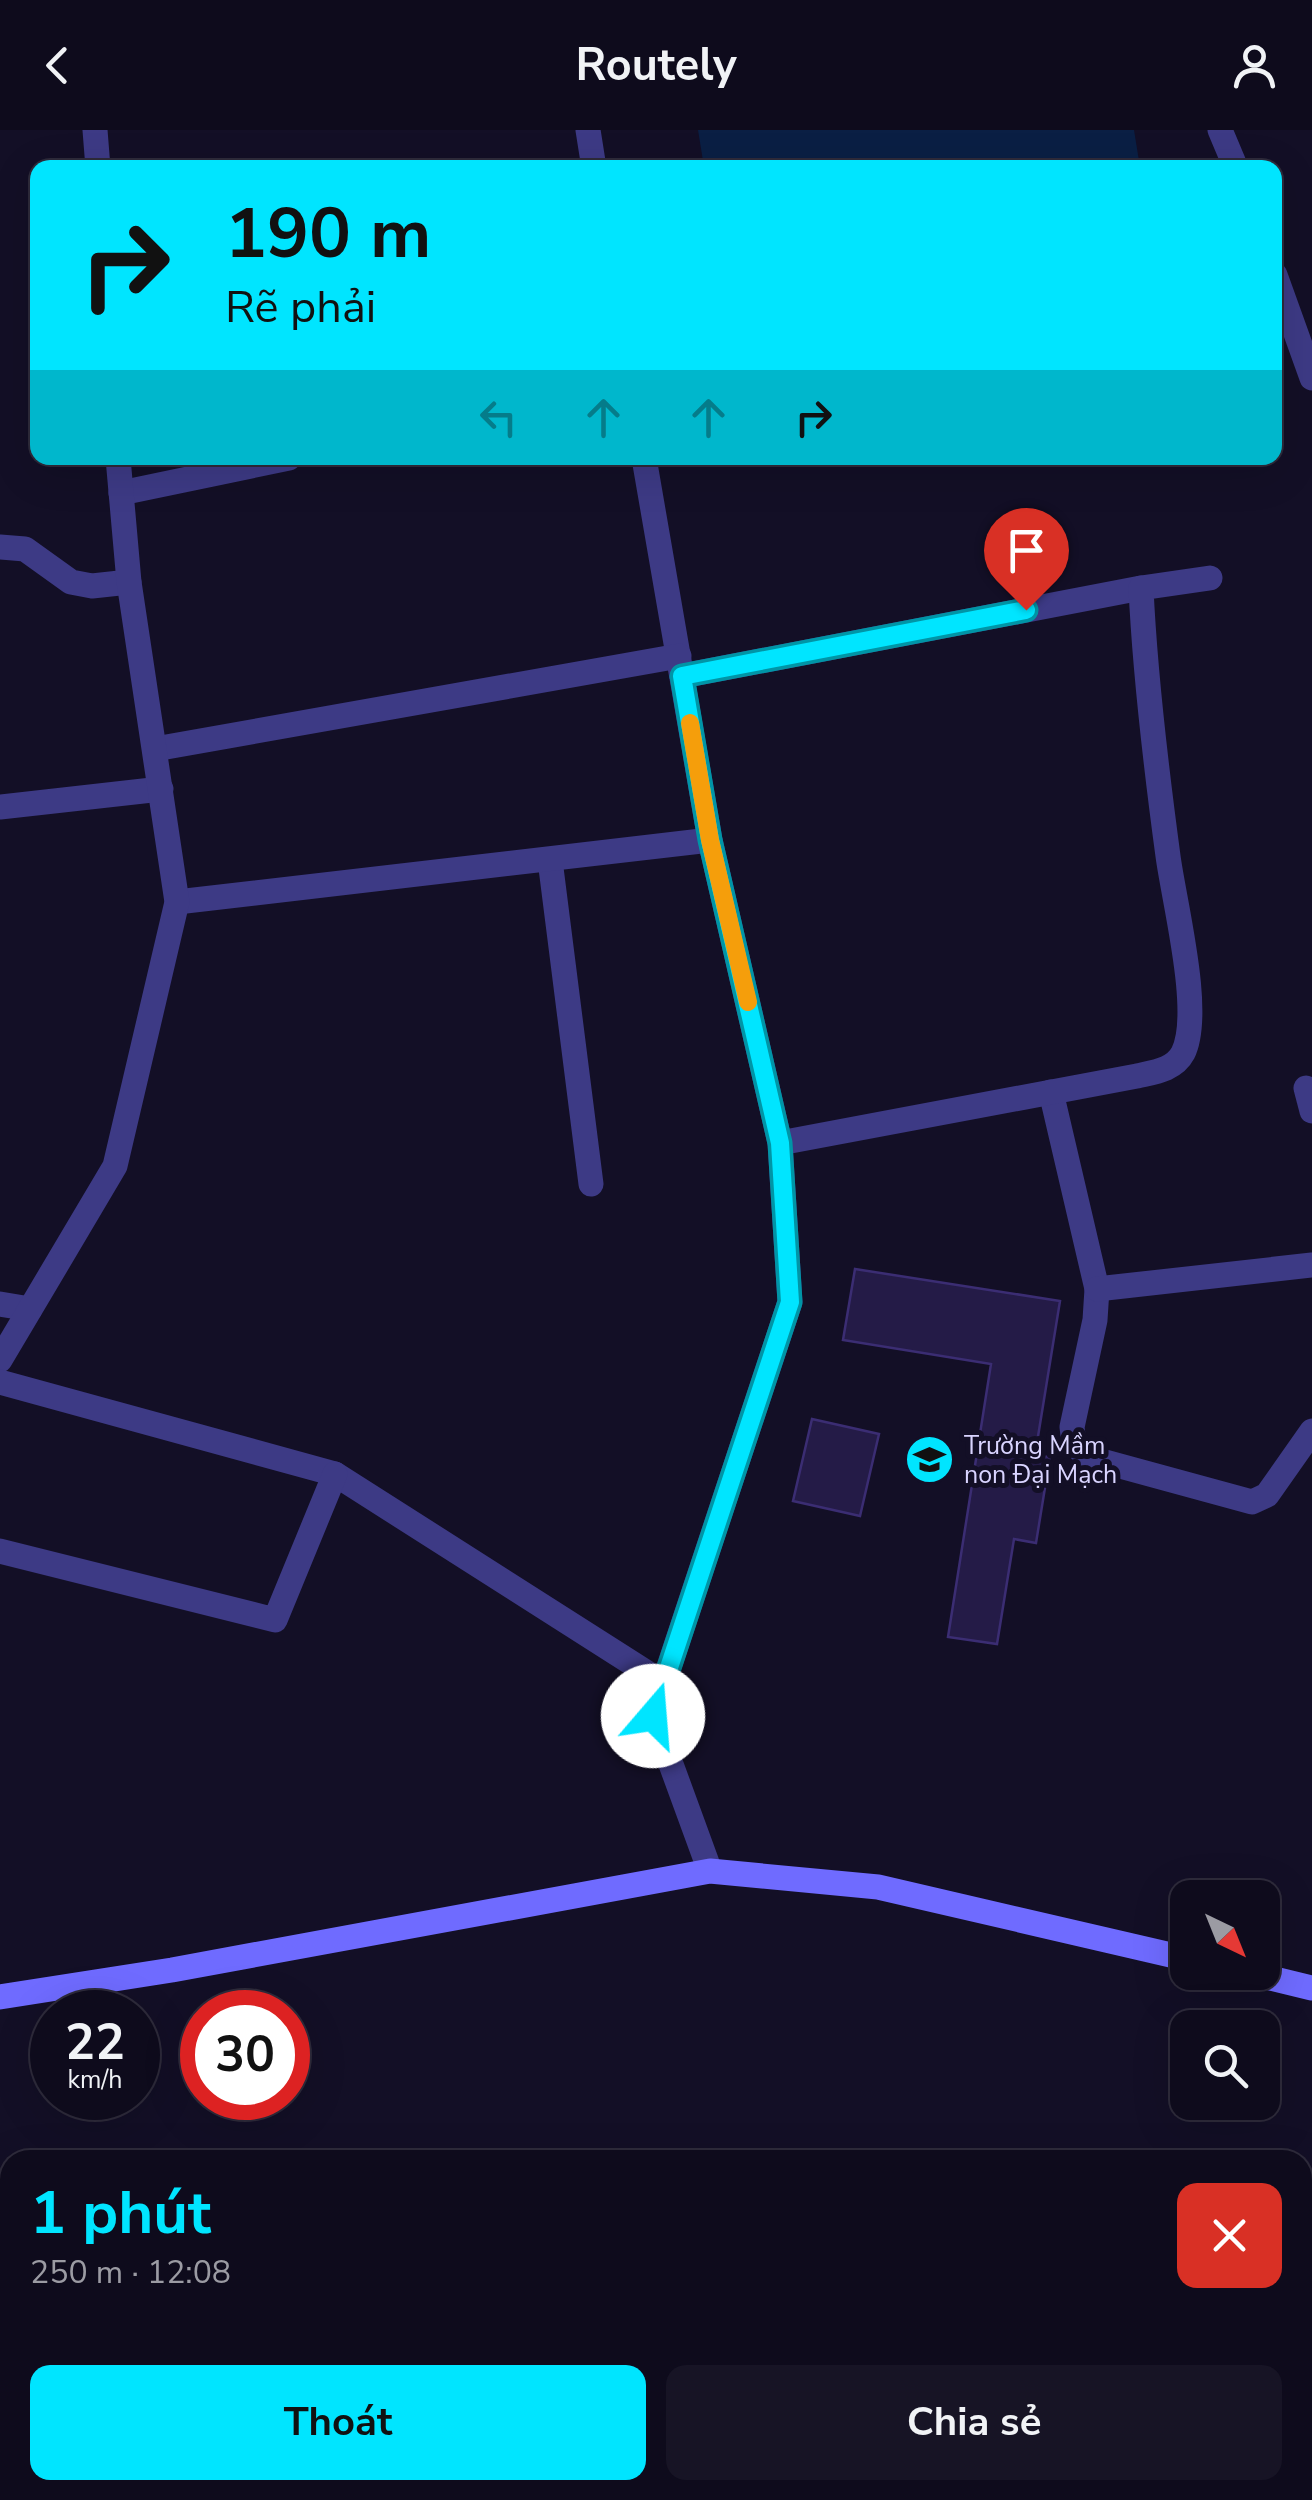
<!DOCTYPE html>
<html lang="vi">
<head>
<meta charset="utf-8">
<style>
	body { margin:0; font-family:"Nunito Sans",sans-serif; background:#171425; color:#f1f3f6; height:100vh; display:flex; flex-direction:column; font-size:38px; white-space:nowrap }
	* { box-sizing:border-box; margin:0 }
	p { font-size:32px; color:#9b9ba3 }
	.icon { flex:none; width:55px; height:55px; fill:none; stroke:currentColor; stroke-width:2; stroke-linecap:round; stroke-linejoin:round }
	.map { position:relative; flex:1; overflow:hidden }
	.details { position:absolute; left:0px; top:2020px; width:1312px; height:350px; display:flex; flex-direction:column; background:#0e0b1c; border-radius:30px 30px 0 0; box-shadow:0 10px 40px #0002,0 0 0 2px #2e2b3b }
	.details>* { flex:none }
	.banner { position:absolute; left:30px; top:30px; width:1252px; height:305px; border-radius:20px; box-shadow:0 10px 40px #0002,0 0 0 2px #2e2b3b; background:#00e5ff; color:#111; overflow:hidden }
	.needle { width:65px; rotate:137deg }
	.buttons { position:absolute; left:1170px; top:1750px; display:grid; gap:20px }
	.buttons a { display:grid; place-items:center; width:110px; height:110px; border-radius:20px; background:#0e0b1c; box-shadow:0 10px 40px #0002,0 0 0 2px #2e2b3b; font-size:50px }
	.speed { position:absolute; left:30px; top:1860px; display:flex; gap:20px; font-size:50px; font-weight:700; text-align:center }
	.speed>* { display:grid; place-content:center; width:130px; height:130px; border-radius:50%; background:#0e0b1c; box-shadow:0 10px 40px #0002,0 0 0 2px #2e2b3b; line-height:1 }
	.speed small { font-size:25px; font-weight:400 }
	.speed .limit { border:15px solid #d22; background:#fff; color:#111 }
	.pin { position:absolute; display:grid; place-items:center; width:85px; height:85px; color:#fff; margin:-102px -42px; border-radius:50% 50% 50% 0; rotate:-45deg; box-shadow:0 0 10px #0007 }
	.pin .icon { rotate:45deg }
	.me { position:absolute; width:110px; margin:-55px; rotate:18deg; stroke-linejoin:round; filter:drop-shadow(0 0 8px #0008) }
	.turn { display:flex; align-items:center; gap:35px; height:210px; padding:0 30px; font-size:45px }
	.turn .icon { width:130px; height:130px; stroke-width:2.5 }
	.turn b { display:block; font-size:70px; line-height:85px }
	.lanes { display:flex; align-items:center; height:95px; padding:0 30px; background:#0003; justify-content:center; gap:50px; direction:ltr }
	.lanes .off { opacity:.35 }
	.round { display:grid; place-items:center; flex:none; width:105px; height:105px; border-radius:20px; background:#171425 }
	.overview { display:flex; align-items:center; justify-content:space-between; height:170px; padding:0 30px }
	h1 { font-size:60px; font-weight:700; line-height:75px; color:#00e5ff }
	.primary-button { display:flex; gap:20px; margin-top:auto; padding:20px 30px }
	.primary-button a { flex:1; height:115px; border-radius:20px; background:#00e5ff; color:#111; font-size:40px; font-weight:700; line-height:115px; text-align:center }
	.primary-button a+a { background:#171425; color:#f1f3f6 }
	header { display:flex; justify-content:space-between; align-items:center; height:130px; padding:0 30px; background:#0e0b1c; font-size:45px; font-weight:700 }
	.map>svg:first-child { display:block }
	.water { fill:#0a1f44 }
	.building { fill:#241b47; stroke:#3b2d73; stroke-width:2.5 }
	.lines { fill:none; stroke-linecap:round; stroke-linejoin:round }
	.street { stroke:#3d3a85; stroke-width:25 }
	.secondary { stroke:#6f6bff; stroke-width:25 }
	.route-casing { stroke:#0095a6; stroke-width:25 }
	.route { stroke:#00e5ff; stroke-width:18 }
	.slow { stroke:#f59e0b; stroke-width:18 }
	.labels { text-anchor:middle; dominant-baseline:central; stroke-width:10; stroke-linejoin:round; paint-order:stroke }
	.poi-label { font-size:25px; fill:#d9d4ff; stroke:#130f26; text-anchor:start }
</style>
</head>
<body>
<header><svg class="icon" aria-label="back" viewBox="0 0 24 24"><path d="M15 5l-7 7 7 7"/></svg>Routely<svg class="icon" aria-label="person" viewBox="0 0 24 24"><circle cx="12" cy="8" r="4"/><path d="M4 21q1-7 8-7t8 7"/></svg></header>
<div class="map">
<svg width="1312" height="2370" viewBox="0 0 1312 2370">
	<rect width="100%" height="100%" fill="#130f26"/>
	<!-- water -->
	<path class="water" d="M698,0h436l6,37h-436z"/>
	<!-- building -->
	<g class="building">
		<path d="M855,1139l205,32 -25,154 15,2 -14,86 -22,-4 -17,105 -49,-7 43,-273 -148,-24z"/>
		<path d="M812,1289l67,15 -19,82 -67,-15z"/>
	</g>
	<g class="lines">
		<!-- street -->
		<g class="street">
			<path d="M95,0l3,38"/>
			<path d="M588,0l6,38"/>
			<path d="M1220,0l16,38"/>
			<path d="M1275,145l37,103"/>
			<path d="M644,328l66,382 70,303 10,159 -137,413 57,156"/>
			<path d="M121,363l168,-35"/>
			<path d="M0,417l25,2 46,33 21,4 37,-4"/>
			<path d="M682,546l459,-88"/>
			<path d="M155,619l524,-93"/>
			<path d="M0,677l161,-18"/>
			<path d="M550,730l41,324"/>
			<path d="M177,772l533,-62"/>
			<path d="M1306,958l6,23"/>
			<path d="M1051,962l46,197 -2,31 -23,107 2,16 13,14 165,45 15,-7 45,-64"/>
			<path d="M780,1013l357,-67c17,-4 37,-6 46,-23 20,-40 -9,-151 -15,-197 -12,-89 -23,-179 -27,-268l69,-10"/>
			<path d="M1097,1159l215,-24"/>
			<path d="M0,1174l30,5"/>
			<path d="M0,1230l115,-194 62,-264 -48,-320 -11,-124"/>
			<path d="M0,1252l335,92 328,209"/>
			<path d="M0,1421l275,69 60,-146"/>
		</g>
		<!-- secondary -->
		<g class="secondary">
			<path d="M1246,1842l66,16"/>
			<path d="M0,1867l172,-27 538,-99 168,16 310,72"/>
		</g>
	</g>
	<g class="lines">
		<defs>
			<path id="route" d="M653,1586l137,-414 -10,-159 -70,-303 -28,-164 344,-66"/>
		</defs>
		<!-- route casing -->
		<use href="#route" class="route-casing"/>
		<!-- route -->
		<use href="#route" class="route"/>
		<!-- slow -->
		<path class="slow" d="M690,593l20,117 38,162"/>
	</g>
	<!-- icons -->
	<defs>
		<symbol id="school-disc" viewBox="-11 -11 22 22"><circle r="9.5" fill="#00e5ff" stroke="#130f26"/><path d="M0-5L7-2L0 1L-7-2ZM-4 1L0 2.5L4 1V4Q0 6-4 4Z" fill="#111"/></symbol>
	</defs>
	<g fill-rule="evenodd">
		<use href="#school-disc" x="902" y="1302" width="55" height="55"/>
	</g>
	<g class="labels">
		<!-- poi labels -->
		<g class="poi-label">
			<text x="964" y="1316">Trường Mầm<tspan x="964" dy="29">non Đại Mạch</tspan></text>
		</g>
	</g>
</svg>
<div class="buttons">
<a><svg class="needle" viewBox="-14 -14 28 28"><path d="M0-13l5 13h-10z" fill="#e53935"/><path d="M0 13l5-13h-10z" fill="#9b9ba3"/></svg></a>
<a><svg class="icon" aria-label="search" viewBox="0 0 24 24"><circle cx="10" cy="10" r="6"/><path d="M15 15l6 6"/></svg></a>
</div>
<div class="speed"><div>22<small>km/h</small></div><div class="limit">30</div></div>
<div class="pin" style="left:1026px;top:480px;background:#d93025"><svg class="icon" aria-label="arrive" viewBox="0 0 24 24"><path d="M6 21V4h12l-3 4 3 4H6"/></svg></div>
<svg class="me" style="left:653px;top:1586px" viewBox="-20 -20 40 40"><circle r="19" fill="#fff"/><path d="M0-13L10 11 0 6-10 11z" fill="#00e5ff"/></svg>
<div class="banner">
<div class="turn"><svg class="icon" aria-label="right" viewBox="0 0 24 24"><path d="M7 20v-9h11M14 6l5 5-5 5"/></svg><div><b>190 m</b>Rẽ phải</div></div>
<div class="lanes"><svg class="icon off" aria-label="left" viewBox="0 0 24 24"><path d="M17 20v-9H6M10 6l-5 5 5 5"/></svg><svg class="icon off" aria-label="ahead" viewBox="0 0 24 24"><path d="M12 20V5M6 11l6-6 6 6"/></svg><svg class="icon off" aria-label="ahead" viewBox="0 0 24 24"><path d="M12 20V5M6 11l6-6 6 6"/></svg><svg class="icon" aria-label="right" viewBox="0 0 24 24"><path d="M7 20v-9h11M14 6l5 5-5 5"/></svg></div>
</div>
<section class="details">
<div class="overview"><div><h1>1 phút</h1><p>250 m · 12:08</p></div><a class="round" style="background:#d93025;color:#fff"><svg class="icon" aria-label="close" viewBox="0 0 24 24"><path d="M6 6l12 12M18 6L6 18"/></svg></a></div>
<div class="primary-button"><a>Thoát</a><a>Chia sẻ</a></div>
</section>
</div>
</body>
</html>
